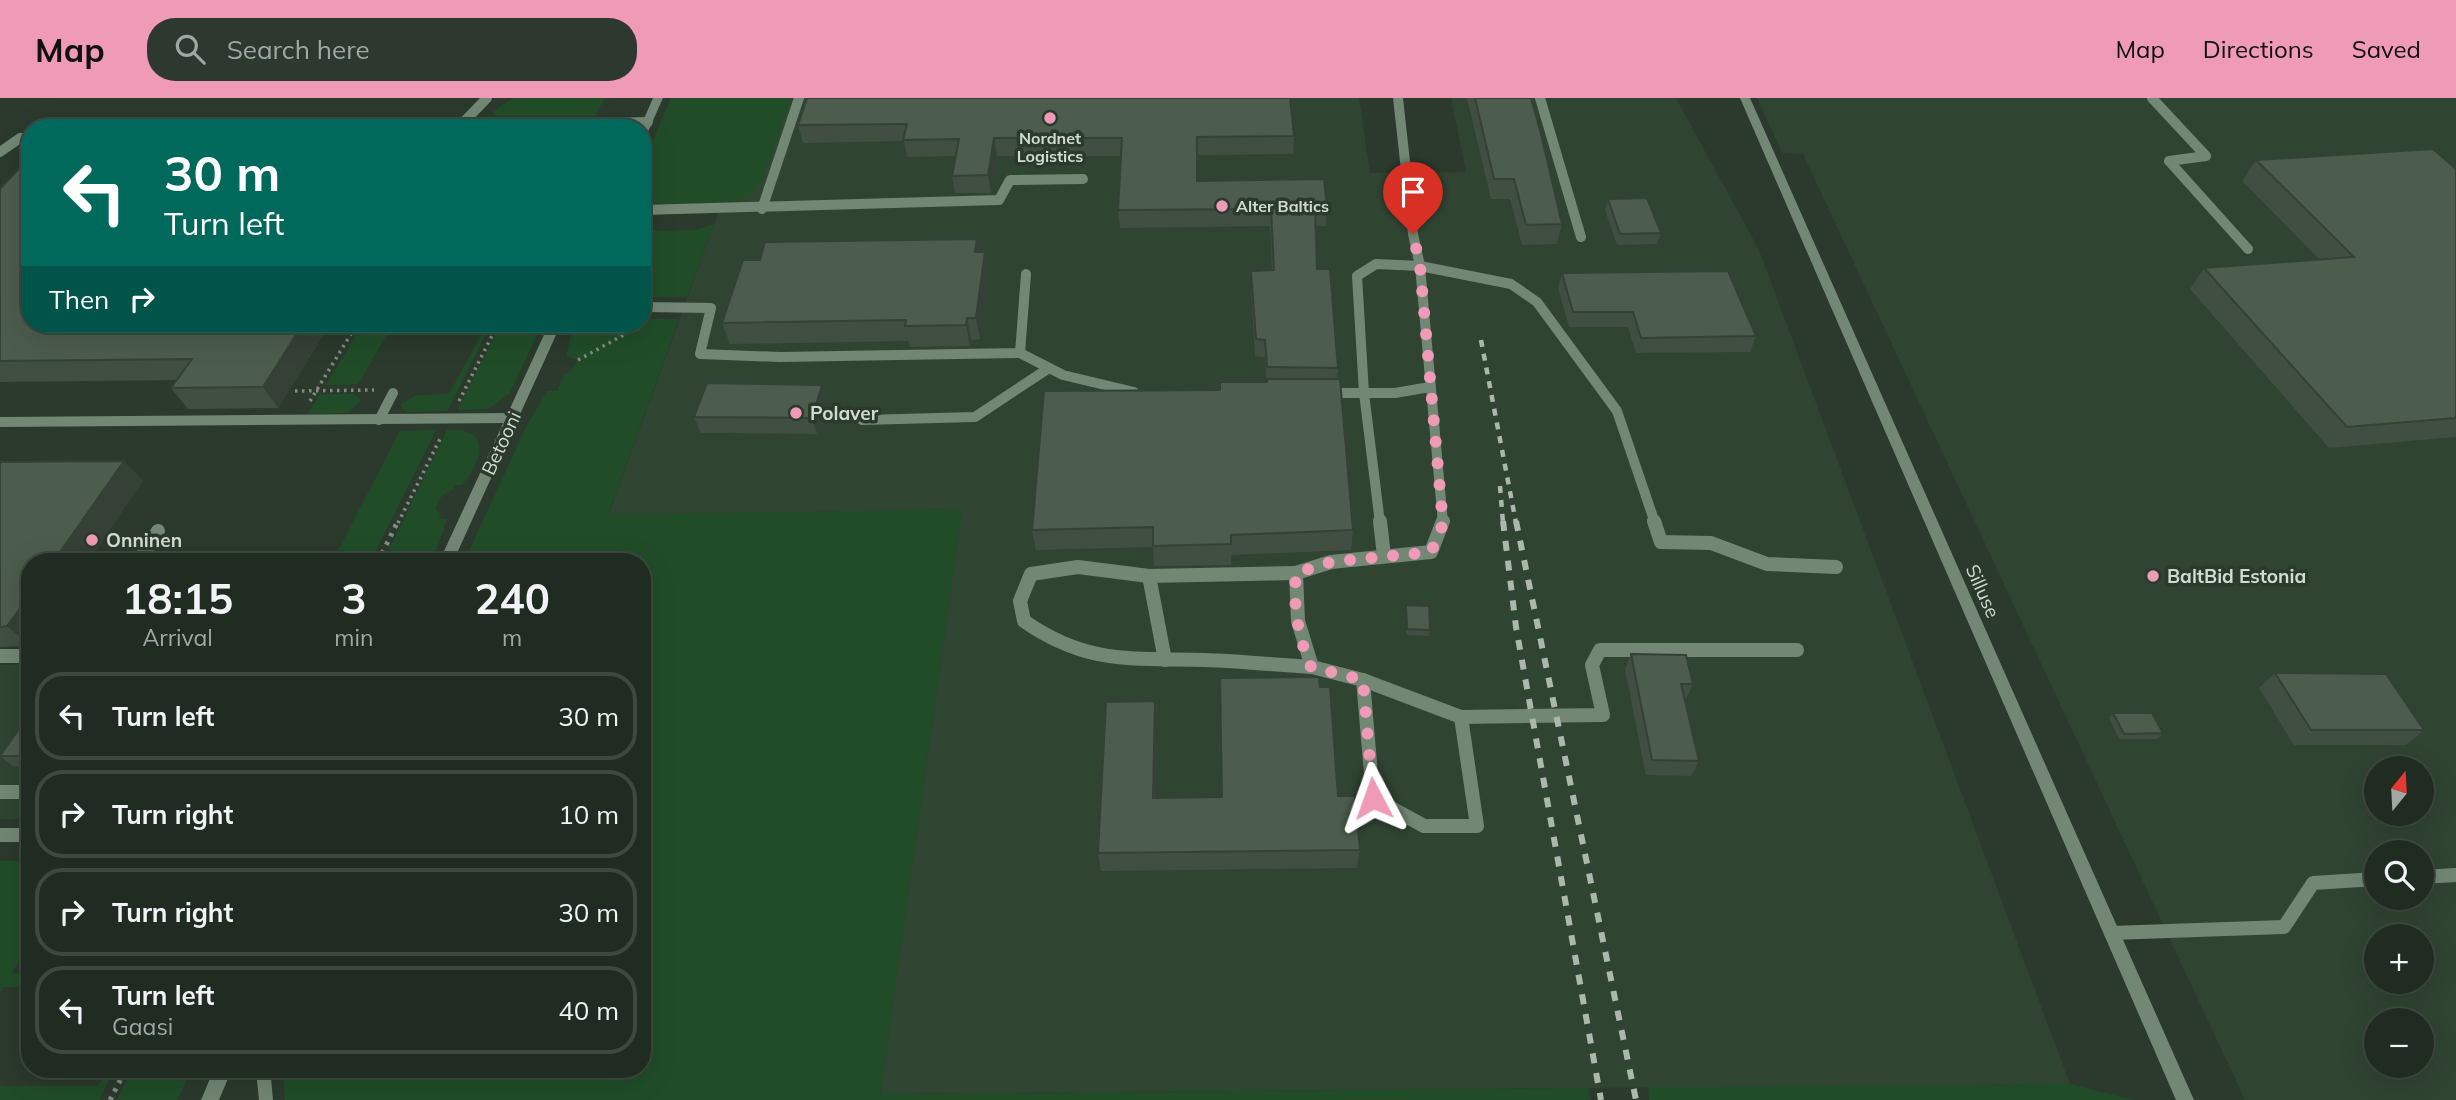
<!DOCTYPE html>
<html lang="en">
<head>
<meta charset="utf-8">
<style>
	body { margin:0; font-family:Mulish,sans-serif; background:#2d382f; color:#f1f3f6; height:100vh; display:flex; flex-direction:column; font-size:26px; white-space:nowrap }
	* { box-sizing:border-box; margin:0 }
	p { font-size:23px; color:#a2a7a5 }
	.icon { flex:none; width:38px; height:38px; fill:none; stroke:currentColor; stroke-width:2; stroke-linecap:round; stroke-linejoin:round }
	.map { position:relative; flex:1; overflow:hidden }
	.panel { position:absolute; left:21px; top:455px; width:630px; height:525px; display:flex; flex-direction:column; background:#202c22; border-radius:28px; box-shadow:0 7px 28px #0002,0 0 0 2px #3d4840 }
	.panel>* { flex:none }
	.hud { position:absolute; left:21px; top:21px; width:630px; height:214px; border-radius:28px; box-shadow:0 7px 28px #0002,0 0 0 2px #3d4840; background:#00695c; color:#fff; overflow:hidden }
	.needle { width:46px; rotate:18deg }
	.buttons { position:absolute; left:2364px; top:658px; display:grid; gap:14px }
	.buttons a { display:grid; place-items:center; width:70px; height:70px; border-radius:50%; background:#202c22; box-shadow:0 7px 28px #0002,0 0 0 2px #3d4840; font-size:35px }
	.pin { position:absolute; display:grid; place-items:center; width:60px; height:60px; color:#fff; margin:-72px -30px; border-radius:50% 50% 50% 0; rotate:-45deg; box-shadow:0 0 7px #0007 }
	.pin .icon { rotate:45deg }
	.me { position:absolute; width:77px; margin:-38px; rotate:356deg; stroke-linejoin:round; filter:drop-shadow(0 0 5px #0008) }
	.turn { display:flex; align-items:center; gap:24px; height:147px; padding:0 28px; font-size:32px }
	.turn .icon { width:91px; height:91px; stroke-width:2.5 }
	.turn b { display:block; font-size:49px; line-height:60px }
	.then { display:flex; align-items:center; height:66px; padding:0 28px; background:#0003; gap:14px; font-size:26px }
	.eta { display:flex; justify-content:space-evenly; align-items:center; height:119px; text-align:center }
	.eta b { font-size:42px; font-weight:700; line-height:49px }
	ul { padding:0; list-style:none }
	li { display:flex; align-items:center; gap:21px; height:88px; margin:0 14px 10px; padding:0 14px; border:4px solid #3d4840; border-radius:28px }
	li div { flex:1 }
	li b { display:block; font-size:26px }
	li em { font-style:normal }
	header { display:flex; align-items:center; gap:42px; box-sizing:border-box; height:98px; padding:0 35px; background:#ef9ab7; color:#111 }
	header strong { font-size:33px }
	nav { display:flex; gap:38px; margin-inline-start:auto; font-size:24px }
	.search { width:490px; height:63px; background:#2d382f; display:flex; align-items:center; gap:18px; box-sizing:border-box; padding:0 24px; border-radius:28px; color:#a2a7a5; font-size:26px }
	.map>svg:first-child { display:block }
	.built { fill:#304432; fill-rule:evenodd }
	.green { fill:#204d28 }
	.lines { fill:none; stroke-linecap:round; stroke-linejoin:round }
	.path-far1 { stroke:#7f8c81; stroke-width:3.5; stroke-dasharray:2.5 4.5; stroke-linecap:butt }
	.path { stroke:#7f8c81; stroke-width:5; stroke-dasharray:3.5 6; stroke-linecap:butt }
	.service-far1 { stroke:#728774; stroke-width:10 }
	.service { stroke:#728774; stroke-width:14 }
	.minor { fill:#728774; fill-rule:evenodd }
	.tertiary { fill:#728774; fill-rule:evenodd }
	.rail-far1 { stroke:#acb7ad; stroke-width:4.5; stroke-dasharray:7 7; stroke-linecap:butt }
	.rail { stroke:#acb7ad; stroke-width:6; stroke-dasharray:10 10; stroke-linecap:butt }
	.wall { fill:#414f42 }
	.shaded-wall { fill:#354036 }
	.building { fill:#4c5c4d; stroke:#354036; stroke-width:2 }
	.route { stroke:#ef9ab7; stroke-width:12; stroke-dasharray:0 21.6 }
	.poi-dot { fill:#ef9ab7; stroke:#2b3a2d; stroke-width:2.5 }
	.labels { text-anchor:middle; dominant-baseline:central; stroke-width:7; stroke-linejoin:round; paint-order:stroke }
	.far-poi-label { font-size:16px; font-weight:bold; fill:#d1dbd2; stroke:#2b3a2d }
	.poi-label { font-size:19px; font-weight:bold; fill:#d1dbd2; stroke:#2b3a2d; text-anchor:start }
	.street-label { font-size:19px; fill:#d1dbd2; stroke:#2b3a2d }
</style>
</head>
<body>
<header>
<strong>Map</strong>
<div class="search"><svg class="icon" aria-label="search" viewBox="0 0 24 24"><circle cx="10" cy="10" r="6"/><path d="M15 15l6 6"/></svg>Search here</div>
<nav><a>Map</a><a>Directions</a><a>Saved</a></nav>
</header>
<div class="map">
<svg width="2456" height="1002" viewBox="0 0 2456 1002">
	<rect width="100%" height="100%" fill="#2b3a2d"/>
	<!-- built -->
	<g class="built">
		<path d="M760,0h599l11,75 96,-1 -15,-74h225l83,152 311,834 -1190,10 82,-585 -354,7z"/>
		<path d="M1757,0h699v1002h-211l-442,-946 -21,-1zM2376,670h46v46h-46zM2376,754h46v46h-46zM2376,838h46v46h-46zM2376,922h46v46h-46z"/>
		<path d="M30,566v147l-5,8h-25v-154z"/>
	</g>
	<!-- green -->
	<g class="green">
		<path d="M513,0h92l-10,18h-99l-3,-4z"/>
		<path d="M671,0h120l-28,81c-5,8 -11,15 -20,20 -14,8 -86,8 -101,1v-35z"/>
		<path d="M714,126l-27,73h-45v-66l54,-1z"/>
		<path d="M642,221h37l-71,196 354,-6 -82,585 709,-6 1,12h-1305l-2,-31h359v-507h-178l61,-133 22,-38h10l8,-18 5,-1 8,-12 -12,-4 8,-32h68z"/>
		<path d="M363,226h30l-35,60 -32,1z"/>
		<path d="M487,226h4l-44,87 -38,1 -7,-3 -1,-5 16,-9 32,-1z"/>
		<path d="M501,226h41l-32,69 -22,16 -31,1z"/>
		<path d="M320,296h33l8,6 -13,13 -40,1z"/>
		<path d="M436,332l-66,132h-38l68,-131z"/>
		<path d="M447,332c46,-3 35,31 15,55h-7l-3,6 -10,4 -7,14 6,5 -2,5h8l-13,39 -2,4h-49z"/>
		<path d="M0,763h30v82l-18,30h18l-2,14h-24l-4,6z"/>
		<path d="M107,971h7l-15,31h-99v-14h98z"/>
		<path d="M132,971h60l-15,31h-60z"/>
		<path d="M2070,986l63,16h-484l-1,-13z"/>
	</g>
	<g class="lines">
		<!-- path-far1 -->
		<g class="path-far1">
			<path d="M578,262l62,-34"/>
			<path d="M295,293l79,-1"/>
			<path d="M310,303l47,-77"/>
			<path d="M459,303l39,-77"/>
			<path d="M398,425l43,-86"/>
		</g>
		<!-- path -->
		<g class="path">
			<path d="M378,464l20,-41"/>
			<path d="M110,1002l16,-31"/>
		</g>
		<!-- service-far1 -->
		<g class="service-far1">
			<path d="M1540,0l41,139"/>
			<path d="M2152,0l54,58 -37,5 79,88"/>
			<path d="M396,30l252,-6"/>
			<path d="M458,30l29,-30"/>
			<path d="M0,54l20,-14h10"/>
			<path d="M762,111l37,-111"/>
			<path d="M642,112l357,-10 11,-20 73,-1"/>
			<path d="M1413,136l7,32 23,257"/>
			<path d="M642,209l69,1 -11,46 80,3 240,-4 6,-79"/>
			<path d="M1020,255l43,22 71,17"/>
			<path d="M1324,295h71l35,-6"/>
			<path d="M379,322l14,-27"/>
			<path d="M862,322l113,-3 74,-49"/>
			<path d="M0,324l512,-4"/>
			<path d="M1380,425l-16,-130 -7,-117 19,-12 44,2 91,18 26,18 80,109 38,112"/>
		</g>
		<!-- service -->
		<g class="service">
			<path d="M1380,423l4,35"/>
			<path d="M1443,423l-12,31 -100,10 -35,11 2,48 14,46 51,13 10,118 51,28h53l-16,-109"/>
			<path d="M1654,423l7,21 50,1 56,21 69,3"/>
			<path d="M138,464l20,-31"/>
			<path d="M1296,475l-147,3 -71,-9 -47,7 -11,27 4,20c63,44 108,37 180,39 36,1 72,5 108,7"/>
			<path d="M1149,478l16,84"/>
			<path d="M0,558h30"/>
			<path d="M1363,582l98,37 142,-2 -11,-50 8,-15h197"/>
			<path d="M0,694h30"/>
			<path d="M0,737h30"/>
			<path d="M2422,779l34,-2"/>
			<path d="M2111,835l173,-6 29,-44 63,-4"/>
			<path d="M263,971l3,31"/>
		</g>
		<!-- minor -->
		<g class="minor">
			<path d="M1393,0h10l15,136 -5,3 -5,-3z"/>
			<path d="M1740,0h10l444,1002h-18z"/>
		</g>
		<!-- tertiary -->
		<g class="tertiary">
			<path d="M653,0h10l-16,36 -5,3v-9h-2z"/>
			<path d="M549,226h12l-108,238h-14z"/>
			<path d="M214,971h18l-13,31h-18z"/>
		</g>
		<!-- rail-far1 -->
		<g class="rail-far1">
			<path d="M1481,242l35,183"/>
			<path d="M1500,388l3,37"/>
		</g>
		<!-- rail -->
		<g class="rail">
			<path d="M1503,423l13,106 85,473"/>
			<path d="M1516,423l120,579"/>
		</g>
	</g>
	<!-- wall -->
	<g class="wall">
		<path d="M807,0l487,38 -1,18 -96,1 1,26 129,27 -1,18h-11l2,43 21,99 -1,11 16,151 -2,20 -120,5v10l-77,1 -1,-19 -117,3 -4,-20 188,-140 46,-8 -1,-25 -10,-1 -4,-67v-18l21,-1 -2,-44 -150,2 -2,-18 3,-54h-124l-6,37h-36l-3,-17 3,-20 -48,1 -3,-16 -101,2 -5,-18z"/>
		<path d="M1467,0h64l31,126 -5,20 -35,1 -12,-46h-19z"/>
		<path d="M2256,62l200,9v268l-127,11 -139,-159 14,-21 115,-9 -77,-78z"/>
		<path d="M0,91l30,135h300l-52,84 -90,1 -17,-21 6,-8 -177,2z"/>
		<path d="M1608,101l53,34 -4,11 -40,1 -12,-35z"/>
		<path d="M977,141l3,13 9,22 -9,65 -9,1 -1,6 -60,1 -2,-6 -178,3 -8,-21z"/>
		<path d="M1562,175l194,63 -6,16 -114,1 -8,-26h-59l-11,-39z"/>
		<path d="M822,287l5,16 -10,33 -116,-1 -7,-16z"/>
		<path d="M0,364l143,19 -113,81v84l-30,1z"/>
		<path d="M1406,507l24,25 -1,6 -23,-1z"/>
		<path d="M1631,556l62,30 -7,15h-1l14,62 -8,15 -45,-1 -21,-106z"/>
		<path d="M2275,575l149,57 -18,15h-112l-35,-57z"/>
		<path d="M1320,589l18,109 22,54 -3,18 -256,3 -3,-18 58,-133 -1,78 66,-1z"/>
		<path d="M2113,615l50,20 -5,6h-39l-10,-21z"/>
		<path d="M30,628v40h-17l-13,-10z"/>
	</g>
	<!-- shaded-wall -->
	<g class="shaded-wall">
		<path d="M357,20l6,10h-12z"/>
		<path d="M994,40l3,18 -6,37 -3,-18z"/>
		<path d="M977,141l4,21 -6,-8z"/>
		<path d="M985,154l4,22 -9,65 -4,-21z"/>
		<path d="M967,220l4,22 -1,6 -4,-21z"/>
		<path d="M303,226h27l-52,84 -15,-21z"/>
		<path d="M822,287l5,16 -10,33 -5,-16z"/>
		<path d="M124,363l19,20 -55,81h-35z"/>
		<path d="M30,497v51l-23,-20z"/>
		<path d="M1155,603l1,19 -2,96 -1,-18z"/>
	</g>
	<!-- building -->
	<g class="building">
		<path d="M807,0h483l4,38 -97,1v44l127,-2 3,29h-12l2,61h13l8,99 -71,-1 -2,-27 -9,-1 -5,-68 23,-1 -3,-61 -153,1 4,-72h-128l-6,37 -36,1 7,-37 -56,1 4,-16 -109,1z"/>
		<path d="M1475,0h56l10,36 21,90 -36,1 -12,-46h-20z"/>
		<path d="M357,20l-6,10h-293l7,-8z"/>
		<path d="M2433,51l23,20v249l-109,9 -143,-159 150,-11 -98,-97z"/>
		<path d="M30,59v167h273l-40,63 -92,1 21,-29 -192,2v-172z"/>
		<path d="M1647,100l14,35 -41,1 -12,-35z"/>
		<path d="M977,141l-2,13h10l-9,66h-9l-1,7 -61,1 1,-6 -184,3 21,-63h17l5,-18z"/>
		<path d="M1728,173l28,65 -115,2 -8,-26h-60l-11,-39z"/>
		<path d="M1267,281h73l13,151 -122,5v9l-78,2v-19l-121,3 12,-139 176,-1v-8h47z"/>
		<path d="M707,285l115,2 -10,33 -118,-1z"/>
		<path d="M124,363l-71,101h-23v33l-23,31 -7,1v-165z"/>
		<path d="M1406,507l23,1 1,24 -23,-1z"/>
		<path d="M1631,556l55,1 7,29h-12l18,77 -47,-1z"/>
		<path d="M2275,575l111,1 38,56h-113z"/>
		<path d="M1319,579l1,10h10l8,109h17l5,54 -262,3 8,-151 49,-1 -2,97 69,-1 -2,-119z"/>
		<path d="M2113,615h39l11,20 -39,1z"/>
		<path d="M21,628h9v30h-30z"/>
	</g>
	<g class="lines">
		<!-- route -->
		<path class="route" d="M1373,700l-10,-118 -52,-13c-13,-30 -18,-60 -15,-94l35,-11 100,-10 12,-28 -23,-258 -7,-32"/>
	</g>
	<!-- markers -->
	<g class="poi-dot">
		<circle cx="1050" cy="20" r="7"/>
		<circle cx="1222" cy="108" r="7"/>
		<circle cx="796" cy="315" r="7"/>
		<circle cx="92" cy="442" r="7"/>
		<circle cx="2153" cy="478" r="7"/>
	</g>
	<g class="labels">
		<!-- far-poi labels -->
		<g class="far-poi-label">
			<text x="1050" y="40">Nordnet<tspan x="1050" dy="18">Logistics</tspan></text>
			<text x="1236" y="108" text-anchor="start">Alter Baltics</text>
		</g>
		<!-- poi labels -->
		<g class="poi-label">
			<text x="810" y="315">Polaver</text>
			<text x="106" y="442">Onninen</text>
			<text x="2167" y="478">BaltBid Estonia</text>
		</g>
		<!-- street labels -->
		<g class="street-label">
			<text transform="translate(501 345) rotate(-65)">Betooni</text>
			<text transform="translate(1983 493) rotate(66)">Silluse</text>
		</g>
	</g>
</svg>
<div class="buttons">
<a><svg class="needle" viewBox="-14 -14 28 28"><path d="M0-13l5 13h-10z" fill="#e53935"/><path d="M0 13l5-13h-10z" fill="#a2a7a5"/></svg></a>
<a><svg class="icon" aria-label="search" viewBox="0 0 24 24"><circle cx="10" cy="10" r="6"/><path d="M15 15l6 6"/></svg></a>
<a>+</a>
<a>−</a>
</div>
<div class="pin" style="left:1413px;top:136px;background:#d93025"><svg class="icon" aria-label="arrive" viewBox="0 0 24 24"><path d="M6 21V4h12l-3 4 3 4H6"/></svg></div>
<svg class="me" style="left:1373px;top:700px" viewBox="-20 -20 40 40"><path d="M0-17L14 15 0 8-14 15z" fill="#ef9ab7" stroke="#fff" stroke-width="4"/></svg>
<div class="hud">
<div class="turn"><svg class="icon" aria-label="left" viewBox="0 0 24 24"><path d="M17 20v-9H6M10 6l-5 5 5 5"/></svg><div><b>30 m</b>Turn left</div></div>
<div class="then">Then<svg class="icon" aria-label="right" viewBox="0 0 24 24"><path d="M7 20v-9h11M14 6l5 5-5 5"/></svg></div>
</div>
<section class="panel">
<div class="eta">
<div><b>18:15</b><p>Arrival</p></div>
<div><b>3</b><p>min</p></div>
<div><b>240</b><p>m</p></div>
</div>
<ul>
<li><svg class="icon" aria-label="left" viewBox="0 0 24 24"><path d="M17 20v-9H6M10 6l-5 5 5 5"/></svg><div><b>Turn left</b></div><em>30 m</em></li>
<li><svg class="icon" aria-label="right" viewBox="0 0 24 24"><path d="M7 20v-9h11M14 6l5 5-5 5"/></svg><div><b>Turn right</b></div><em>10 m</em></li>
<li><svg class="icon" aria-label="right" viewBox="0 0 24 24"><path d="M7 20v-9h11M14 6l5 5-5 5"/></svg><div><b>Turn right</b></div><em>30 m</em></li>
<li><svg class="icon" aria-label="left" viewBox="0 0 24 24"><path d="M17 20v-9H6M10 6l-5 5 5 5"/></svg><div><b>Turn left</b><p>Gaasi</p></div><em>40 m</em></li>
</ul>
</section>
</div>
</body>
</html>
